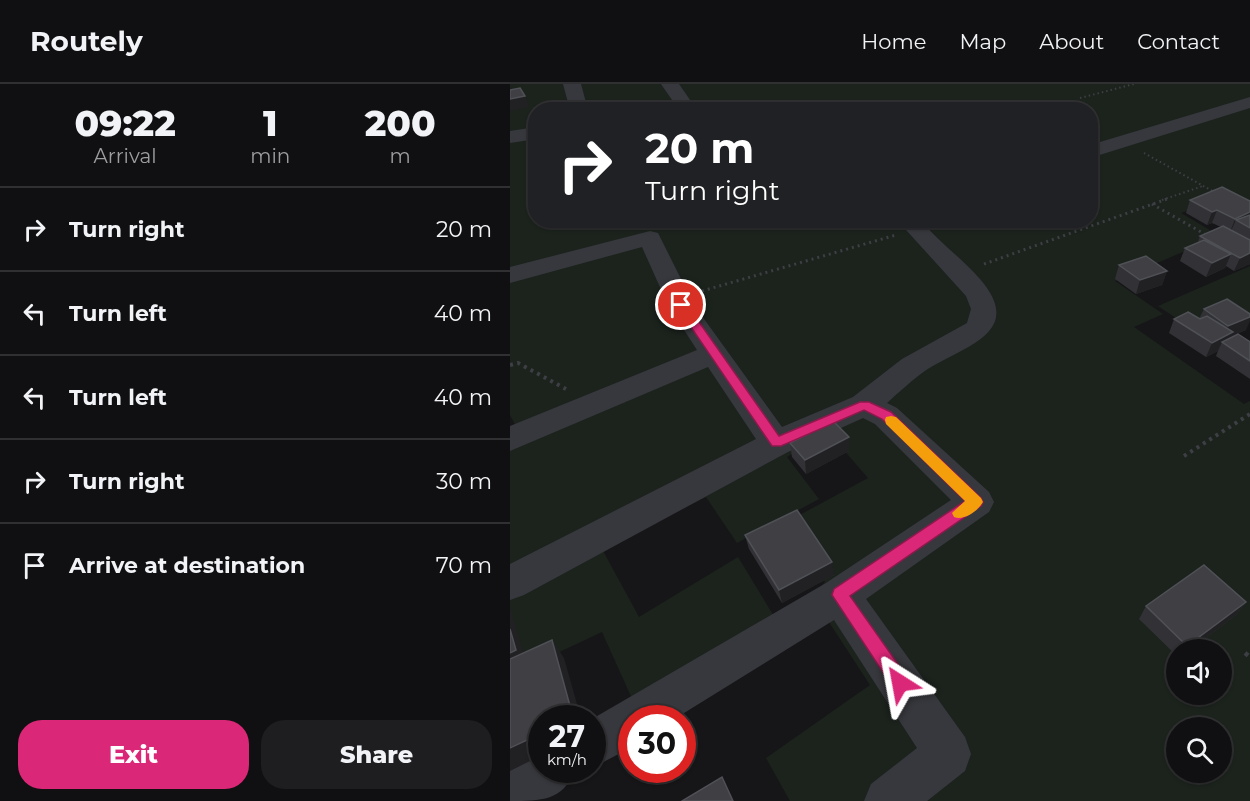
<!DOCTYPE html>
<html lang="en">
<head>
<meta charset="utf-8">
<style>
	body { margin:0; font-family:Montserrat,sans-serif; background:#1e1e20; color:#f1f3f6; height:100vh; display:flex; flex-direction:column; font-size:22px; white-space:nowrap }
	* { box-sizing:border-box; margin:0 }
	p { font-size:20px; color:#9c9d9f }
	.icon { flex:none; width:33px; height:33px; fill:none; stroke:currentColor; stroke-width:2; stroke-linecap:round; stroke-linejoin:round }
	.map { position:relative; flex:1; overflow:hidden }
	.details { display:flex; flex-direction:column; background:#101012; width:510px }
	.details>* { flex:none }
	.banner { position:absolute; left:18px; top:18px; width:570px; height:126px; border-radius:24px; box-shadow:0 2px 4px #0004,0 0 0 2px #303032; background:#202124; color:#fff; overflow:hidden }
	.tools { position:absolute; left:656px; top:555px; display:grid; gap:12px }
	.tools a { display:grid; place-items:center; width:66px; height:66px; border-radius:50%; background:#101012; box-shadow:0 2px 4px #0004,0 0 0 2px #303032; font-size:30px }
	.speed { position:absolute; left:18px; top:621px; display:flex; gap:12px; font-size:30px; font-weight:700; text-align:center }
	.speed>* { display:grid; place-content:center; width:78px; height:78px; border-radius:50%; background:#101012; box-shadow:0 2px 4px #0004,0 0 0 2px #303032; line-height:1 }
	.speed small { font-size:15px; font-weight:400 }
	.speed .limit { border:9px solid #d22; background:#fff; color:#111 }
	.pin { position:absolute; display:grid; place-items:center; width:51px; height:51px; color:#fff; margin:-26px; border:3px solid #fff; border-radius:50%; box-shadow:0 2px 6px #0007 }
	.me { position:absolute; width:66px; margin:-33px; rotate:326deg; stroke-linejoin:round; filter:drop-shadow(0 0 4px #0008) }
	.turn { display:flex; align-items:center; gap:21px; height:126px; padding:0 18px; font-size:27px }
	.turn .icon { width:78px; height:78px; stroke-width:2.5 }
	.turn b { display:block; font-size:42px; line-height:51px }
	.eta { display:flex; justify-content:space-evenly; align-items:center; height:102px; text-align:center }
	.eta b { font-size:36px; font-weight:800; line-height:42px }
	.button { display:flex; gap:12px; margin-top:auto; padding:12px 18px }
	.button a { flex:1; height:69px; border-radius:24px; background:#db2777; color:#fff; font-size:24px; font-weight:800; line-height:69px; text-align:center }
	.button a+a { background:#1e1e20; color:#f1f3f6 }
	ul { padding:0; list-style:none }
	li { display:flex; align-items:center; gap:18px; height:84px; padding:0 18px; border-top:2px solid #303032 }
	li div { flex:1 }
	li b { display:block; font-size:22px }
	li em { font-style:normal }
	header { display:flex; align-items:center; gap:36px; box-sizing:border-box; height:84px; padding:0 30px; background:#101012; border-bottom:2px solid #303032 }
	header strong { font-size:28px }
	nav { display:flex; gap:33px; margin-inline-start:auto; font-size:21px }
	main { display:flex; flex:1; min-height:0 }
	.map>svg:first-child { display:block }
	.green { fill:#1c231d; fill-rule:evenodd }
	.lines { fill:none; stroke-linecap:round; stroke-linejoin:round }
	.path-far3 { stroke:#3d3f44; stroke-width:2; stroke-dasharray:1.5 3; stroke-linecap:butt }
	.path-far2 { stroke:#3d3f44; stroke-width:3; stroke-dasharray:2 4; stroke-linecap:butt }
	.path-far1 { stroke:#3d3f44; stroke-width:4; stroke-dasharray:3 4.5; stroke-linecap:butt }
	.path { stroke:#3d3f44; stroke-width:4.5; stroke-dasharray:4 6; stroke-linecap:butt }
	.minor { fill:#37383d; fill-rule:evenodd }
	.wall { fill:#323236 }
	.shaded-wall { fill:#212124 }
	.building { fill:#3f3f44; stroke:#4f5156; stroke-width:1.5 }
	.route { fill:#db2777; stroke:#8e194d; stroke-width:1.5 }
	.slow { fill:#f59e0b }
</style>
</head>
<body>
<header>
<strong>Routely</strong>
<nav><a>Home</a><a>Map</a><a>About</a><a>Contact</a></nav>
</header>
<main>
<section class="details">
<div class="eta">
<div><b>09:22</b><p>Arrival</p></div>
<div><b>1</b><p>min</p></div>
<div><b>200</b><p>m</p></div>
</div>
<ul>
<li><svg class="icon" aria-label="right" viewBox="0 0 24 24"><path d="M7 20v-9h11M14 6l5 5-5 5"/></svg><div><b>Turn right</b></div><em>20 m</em></li>
<li><svg class="icon" aria-label="left" viewBox="0 0 24 24"><path d="M17 20v-9H6M10 6l-5 5 5 5"/></svg><div><b>Turn left</b></div><em>40 m</em></li>
<li><svg class="icon" aria-label="left" viewBox="0 0 24 24"><path d="M17 20v-9H6M10 6l-5 5 5 5"/></svg><div><b>Turn left</b></div><em>40 m</em></li>
<li><svg class="icon" aria-label="right" viewBox="0 0 24 24"><path d="M7 20v-9h11M14 6l5 5-5 5"/></svg><div><b>Turn right</b></div><em>30 m</em></li>
<li><svg class="icon" aria-label="arrive" viewBox="0 0 24 24"><path d="M6 21V4h12l-3 4 3 4H6"/></svg><div><b>Arrive at destination</b></div><em>70 m</em></li>
</ul>
<div class="button"><a>Exit</a><a>Share</a></div>
</section>
<div class="map">
<svg width="740" height="717" viewBox="0 0 740 717">
	<rect width="100%" height="100%" fill="#161618"/>
	<!-- green -->
	<g class="green">
		<path d="M0,0h740v133l-32,-17 -37,13 39,23 -105,45 48,33 -29,13 110,77 6,-3v400h-460l-24,-43 104,-73 -58,-89 13,-14 -42,-58 85,-46 -39,-45 -42,24 32,42 -82,44 -31,-46 -104,52 37,68 99,-60 37,61 -141,85 -32,-71 -79,37 -13,-36v-202l7,-3 -7,-13zM26,26h554v110h-554zM666,566h45v44h-45zM666,644h45v44h-45z"/>
		<path d="M740,182v52l-43,21 -49,-33z"/>
	</g>
	<g class="lines">
		<!-- path-far3 -->
		<g class="path-far3">
			<path d="M570,14l54,-14"/>
			<path d="M634,69l72,40"/>
			<path d="M652,116l41,-14"/>
		</g>
		<!-- path-far2 -->
		<g class="path-far2">
			<path d="M642,120l56,32"/>
			<path d="M474,180l183,-65"/>
			<path d="M192,207l194,-56"/>
		</g>
		<!-- path-far1 -->
		<g class="path-far1">
			<path d="M0,281l8,-2 48,26"/>
			<path d="M674,372l66,-42"/>
		</g>
		<!-- path -->
		<path class="path" d="M735,569l5,4"/>
		<!-- minor -->
		<g class="minor">
			<path d="M53,0h18l7,26h-18z"/>
			<path d="M151,0h18l18,26h-18z"/>
			<path d="M740,13v11l-160,50v-13z"/>
			<path d="M26,43v12l-26,4v-12z"/>
			<path d="M387,136h24c17,22 41,38 59,59 48,56 -21,68 -58,94 -12,9 -24,20 -35,30l10,5 92,84 5,10 -5,10 -123,87 99,138 6,17 -6,17 -38,30h-63l7,-17 46,-36 -83,-128 -158,98h-44v29l-40,21v-49l234,-136 125,-83 -76,-76 -12,-6 -75,34 -264,143 -14,5v-36l246,-125 -48,-72 -198,84v-25l187,-76 -29,-45 -26,-58 -132,36v-16l140,-36 8,2 36,72 88,122 71,-30 49,-38 65,-36 4,-14 -5,-13z"/>
			<path d="M32,666v20h33c-12,31 -34,31 -65,31v-33z"/>
		</g>
	</g>
	<!-- wall -->
	<g class="wall">
		<path d="M680,116l60,1v63l-16,7 -8,-5 -1,2 -19,9 -26,-16 5,-13 13,-6 2,-6 21,-9 -9,-4 -5,2 -21,-12z"/>
		<path d="M609,181l48,6 -5,14 -26,9 -21,-15z"/>
		<path d="M694,225l42,21 -14,6 -1,2 19,4v37l-34,-23 2,-5 -12,6 -37,-24 5,-14h25z"/>
		<path d="M339,353v14l-43,23 -14,-17 -2,-14z"/>
		<path d="M235,451l89,40 -52,28 -33,-54z"/>
		<path d="M736,518l-10,13 -46,35h-14v5l-37,-36 7,-13z"/>
	</g>
	<!-- shaded-wall -->
	<g class="shaded-wall">
		<path d="M15,12l4,11 -19,4v-12z"/>
		<path d="M707,126l-5,13 -5,2 5,-13z"/>
		<path d="M740,128v11l-14,-3 -5,11 -1,1 5,-13z"/>
		<path d="M740,169v11l-16,7 6,-13z"/>
		<path d="M721,170l-6,14 -19,9 6,-14z"/>
		<path d="M657,187l-5,14 -26,9 4,-14z"/>
		<path d="M740,233v4l-4,9 -14,6 -5,10 -5,-4 -4,9 -12,6 6,-14 11,-5 5,-12z"/>
		<path d="M339,353v14l-43,23 -1,-14z"/>
		<path d="M322,478l2,13 -52,28 -3,-13z"/>
		<path d="M736,518l-10,13 -46,35h-5l2,-4z"/>
		<path d="M0,524l16,54 -16,8z"/>
		<path d="M42,556l12,18 17,60h-11z"/>
		<path d="M32,649v22l-32,16v-23z"/>
	</g>
	<!-- building -->
	<g class="building">
		<path d="M10,4l5,8 -15,3v-9z"/>
		<path d="M712,103l28,14v11l-15,7 -18,-9 -5,2 -22,-12z"/>
		<path d="M740,131v13l-14,-8z"/>
		<path d="M713,142l27,14v13l-10,5 -40,-22z"/>
		<path d="M694,156l27,14 -19,9 -27,-15z"/>
		<path d="M636,172l21,15 -27,9 -21,-15z"/>
		<path d="M717,215l23,15v3l-22,9 -24,-17z"/>
		<path d="M678,228l12,7 7,-3 26,16 -21,11 -38,-24z"/>
		<path d="M728,250l12,8v19l-28,-19z"/>
		<path d="M323,337l16,16 -44,23 -15,-17z"/>
		<path d="M287,426l35,52 -53,28 -34,-55z"/>
		<path d="M694,481l42,37 -59,44 -41,-40z"/>
		<path d="M0,545l6,21 -6,3z"/>
		<path d="M42,556l21,77 -3,1h-28v15l-32,15v-89z"/>
		<path d="M212,693l11,24h-51z"/>
	</g>
	<!-- route -->
	<path class="route" d="M171,217l4,1 94,134 81,-34h9l22,10 90,86 2,4 -2,4 -131,90 57,81 2,6 -2,6 -7,3 -6,-3 -62,-94 2,-6 131,-88 -83,-82 -18,-9 -83,36h-9l-96,-141z"/>
	<!-- slow -->
	<path class="slow" d="M381,332l5,1 85,81 2,4c-5,9 -19,19 -29,15l-2,-4 13,-12 -79,-77 -1,-4 1,-3z"/>
</svg>
<div class="tools">
<a><svg class="icon" aria-label="sound" viewBox="0 0 24 24"><path d="M4 9h4l5-4v14l-5-4H4zM17 9q2 3 0 6"/></svg></a>
<a><svg class="icon" aria-label="search" viewBox="0 0 24 24"><circle cx="10" cy="10" r="6"/><path d="M15 15l6 6"/></svg></a>
</div>
<div class="speed"><div>27<small>km/h</small></div><div class="limit">30</div></div>
<div class="pin" style="left:171px;top:221px;background:#d93025"><svg class="icon" aria-label="arrive" viewBox="0 0 24 24"><path d="M6 21V4h12l-3 4 3 4H6"/></svg></div>
<svg class="me" style="left:390px;top:599px" viewBox="-20 -20 40 40"><path d="M0-17L14 15 0 8-14 15z" fill="#db2777" stroke="#fff" stroke-width="4"/></svg>
<div class="banner">
<div class="turn"><svg class="icon" aria-label="right" viewBox="0 0 24 24"><path d="M7 20v-9h11M14 6l5 5-5 5"/></svg><div><b>20 m</b>Turn right</div></div>
</div>
</div>
</main>
</body>
</html>
